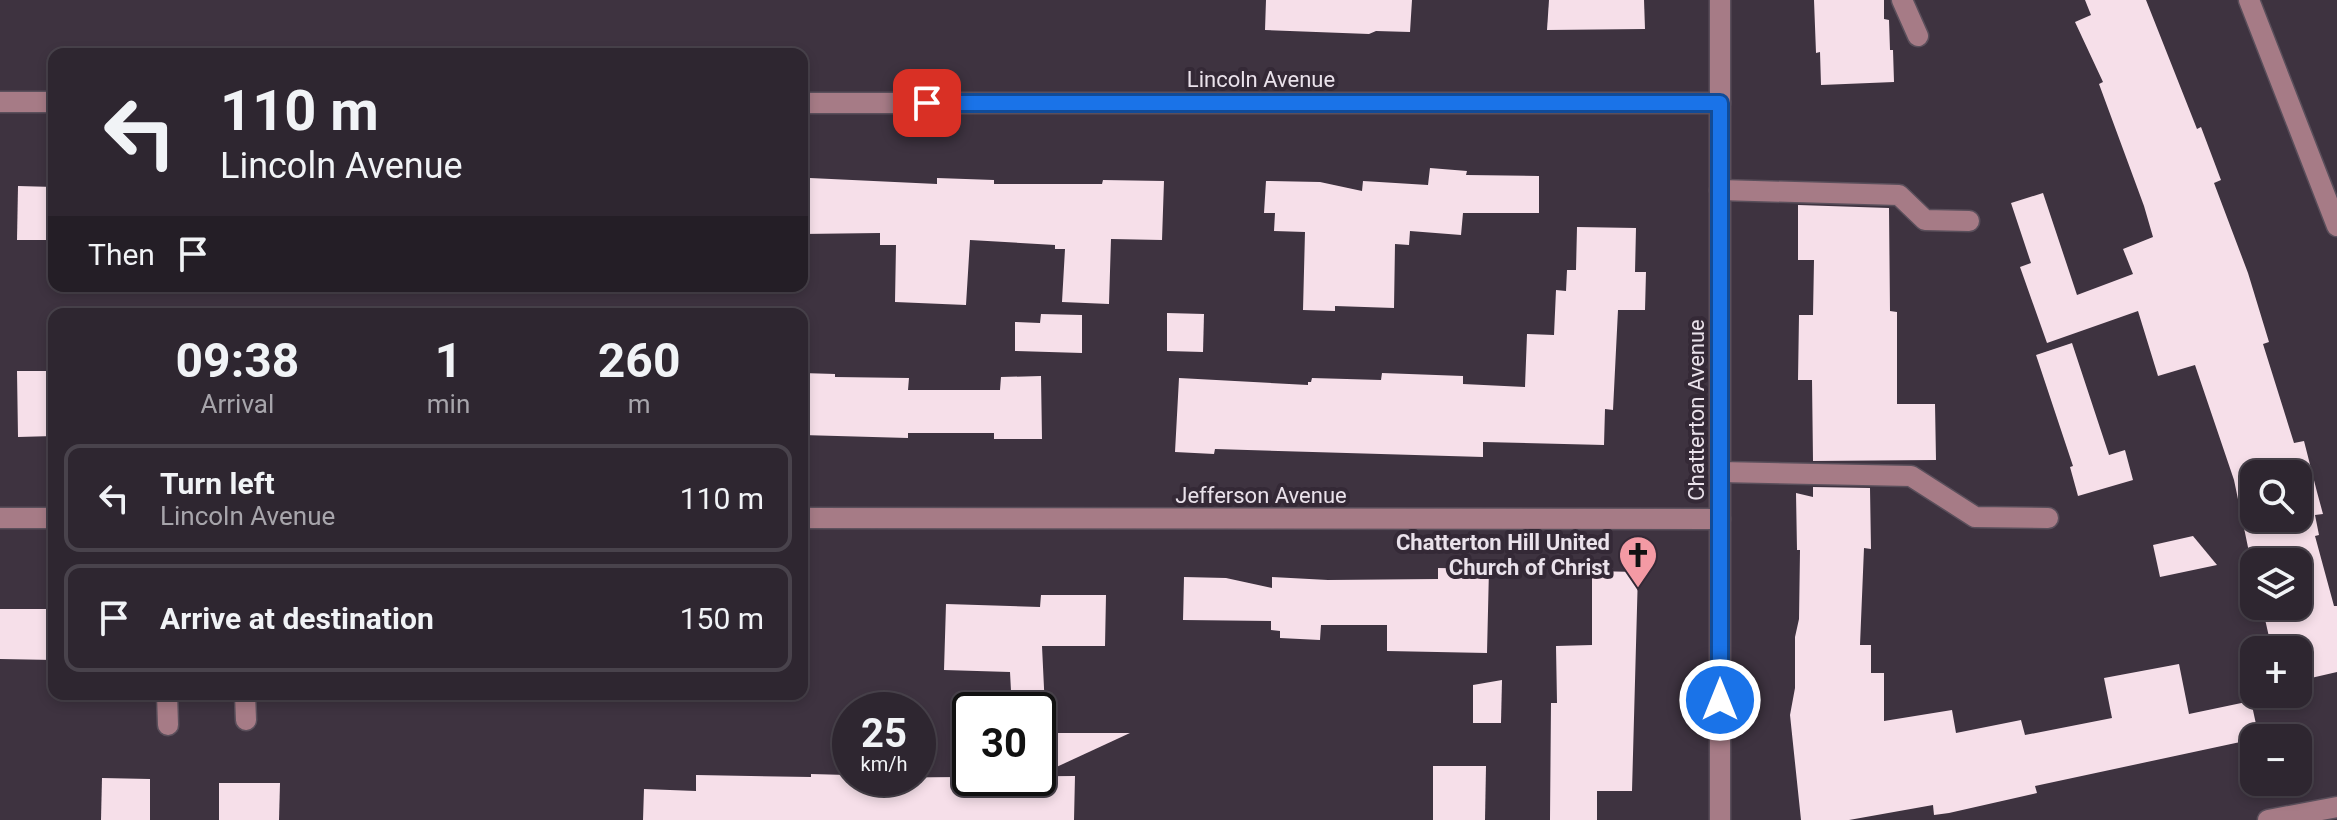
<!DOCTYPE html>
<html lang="en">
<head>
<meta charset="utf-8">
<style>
	body { margin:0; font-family:Roboto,sans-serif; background:#3a323c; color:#f1f3f6; height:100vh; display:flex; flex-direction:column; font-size:30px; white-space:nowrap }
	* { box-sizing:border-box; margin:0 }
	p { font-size:26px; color:#a7a5ab }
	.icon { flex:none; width:44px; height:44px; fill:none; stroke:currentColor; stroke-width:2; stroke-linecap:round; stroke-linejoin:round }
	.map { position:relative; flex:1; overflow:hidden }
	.panel { position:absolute; left:48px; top:308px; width:760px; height:392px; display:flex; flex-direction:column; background:#2e2630; border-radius:16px; box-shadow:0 4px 12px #0003,0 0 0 2px #49434c }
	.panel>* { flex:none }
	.hud { position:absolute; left:48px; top:48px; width:760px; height:244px; border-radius:16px; box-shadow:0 4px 12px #0003,0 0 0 2px #49434c; background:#2e2630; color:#f1f3f6; overflow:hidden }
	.buttons { position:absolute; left:2240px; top:460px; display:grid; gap:16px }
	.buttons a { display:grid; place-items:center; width:72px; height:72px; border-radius:16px; background:#2e2630; box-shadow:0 4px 12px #0003,0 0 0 2px #49434c; font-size:40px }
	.speed { position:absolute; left:832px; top:692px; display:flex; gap:16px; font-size:40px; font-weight:700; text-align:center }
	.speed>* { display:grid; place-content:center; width:104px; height:104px; border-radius:50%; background:#2e2630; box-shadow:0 4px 12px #0003,0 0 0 2px #49434c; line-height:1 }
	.speed small { font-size:20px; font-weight:400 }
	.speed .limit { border:4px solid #111; border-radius:12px; background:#fff; color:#111 }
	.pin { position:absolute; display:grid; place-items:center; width:68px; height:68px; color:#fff; margin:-34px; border-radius:16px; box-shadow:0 4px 12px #0006 }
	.me { position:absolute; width:88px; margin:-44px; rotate:0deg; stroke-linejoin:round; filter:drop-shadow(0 0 6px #0008) }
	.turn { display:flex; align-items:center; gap:28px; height:168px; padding:0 40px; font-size:36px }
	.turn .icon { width:104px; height:104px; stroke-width:2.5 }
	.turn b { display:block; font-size:56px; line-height:68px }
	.then { display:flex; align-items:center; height:76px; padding:0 40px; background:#0003; gap:16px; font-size:30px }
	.eta { display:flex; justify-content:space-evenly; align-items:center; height:136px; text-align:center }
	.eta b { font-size:48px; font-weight:700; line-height:56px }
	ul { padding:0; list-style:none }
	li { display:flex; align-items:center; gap:24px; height:108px; margin:0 16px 12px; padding:0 24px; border:4px solid #49434c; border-radius:16px }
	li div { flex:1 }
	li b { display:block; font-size:30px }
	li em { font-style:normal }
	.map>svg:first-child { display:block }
	.building { fill:#f6dfe9; fill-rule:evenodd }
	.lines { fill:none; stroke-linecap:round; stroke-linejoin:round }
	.minor-casing { stroke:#5a4f5b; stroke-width:23 }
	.minor { stroke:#a67b86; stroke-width:20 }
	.route-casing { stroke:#114b97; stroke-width:20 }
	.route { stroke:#1a73e8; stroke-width:14 }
	.labels { text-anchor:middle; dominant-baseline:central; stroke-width:8; stroke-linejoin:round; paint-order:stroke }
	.street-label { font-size:22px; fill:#eae2eb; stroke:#342936 }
	.poi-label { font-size:22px; font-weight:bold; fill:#eae2eb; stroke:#342936; text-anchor:end }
</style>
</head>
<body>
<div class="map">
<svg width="2337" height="820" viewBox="0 0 2337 820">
	<rect width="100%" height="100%" fill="#3e3340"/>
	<!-- building -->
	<g class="building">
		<path d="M1266,0h146l-2,32 -34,-1 -7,3 -104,-4z"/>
		<path d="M1549,0h95l1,29 -98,1z"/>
		<path d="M1814,0h70v19l5,1 1,30h3l1,32 -73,3 -1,-33 -4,1z"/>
		<path d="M2085,0h61l51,129 4,-2 20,53 -7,3 34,90 21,69 -6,2 31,99 10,-2 13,51 6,22 -8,1 4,20 -4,1 19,70h3v66l-39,9v-31h-26l-10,-44h36v-44h-44v14l-20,-96 -39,-115 -37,11 -20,-65 -91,32 -27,-76 11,-4 -20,-60 32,-10 34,102 56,-21 -10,-25 30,-12 -9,-31 -45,-122 4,-2 -28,-60 16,-7zM2254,474h44v44h-44z"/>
		<path d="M1430,168l37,3 -1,4 73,1v37h-76l-2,22 -51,-4 -1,14 -14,-1 -1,64 -59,-2v5l-32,-1 2,-78 -31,-1 1,-18h-11l2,-32 54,1 42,9 1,-10 65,4z"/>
		<path d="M810,178l127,6v-6l57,2v4h108l1,-4 61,1 -2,59 -51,-1 -2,65 -47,-2 3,-53h-10v-4l-85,-5 -4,65 -71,-3 1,-57h-16v-12l-78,1v-53h8z"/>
		<path d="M18,186l36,1v53h-37z"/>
		<path d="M1798,205l91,3 1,103 7,1v92h38l1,56 -123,1 -1,-81h-14l1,-65h14l1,-55h-16z"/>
		<path d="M1577,227l59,1 -1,44h11l-1,38h-27l-5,100 -8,-1 -1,36 -121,-3v15l-268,-8 -1,5 -39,-2 4,-74 129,7v-3h3l1,-4 69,2 1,-7 81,3v8l62,3 2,-53 27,1 2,-45 10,1 1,-21h9z"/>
		<path d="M1167,313l37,1 -1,38 -36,-1z"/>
		<path d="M1041,314l41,1v38l-67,-2v-29l25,1z"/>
		<path d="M2072,343l37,112 16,-5 8,30 -55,16 -8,-29 3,-1 -37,-111z"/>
		<path d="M17,371h30v9h7v56l-36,1z"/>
		<path d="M802,373l33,1v3l74,1 -1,12h92l1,-13 40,-1 1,63h-48v-6h-86v5l-106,-3z"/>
		<path d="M1813,487l57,1 1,61 -7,-1 -4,97h11v28h13v48l68,-11 4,23 65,-13 4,15 87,-17 -8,-40 75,-14 10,50 62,-13 8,37 -224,48 2,7 -88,20 -15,2 -1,-10 -84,15h-48l-11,-105 5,-27v-51l4,-18 1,-69h-3l-1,-57 17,4z"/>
		<path d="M2193,536l24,29 -57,12 -7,-32z"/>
		<path d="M1438,568l51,1 -2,84 -100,-2v-26h-66l-1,15 -40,-2v-7l-9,-1v-9l-88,-1 1,-43 42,1 46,10v-11l56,3 110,-1z"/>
		<path d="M1592,571l46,1 -6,219h-35v29h-47l1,-117h6l-1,-57 36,-1z"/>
		<path d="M1041,595h65l-1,51h-63l3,63 -33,1 -2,-38 -66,-2 2,-66 94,3z"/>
		<path d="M0,609h54v51l-54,-1z"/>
		<path d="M1502,680l-1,43h-28v-38z"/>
		<path d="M1050,733h80l-80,37z"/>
		<path d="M1433,766h53l-1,54h-52z"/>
		<path d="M811,774l36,1v3l228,-2 -1,44h-431l1,-31 52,2v-16l115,2z"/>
		<path d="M102,778l48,1v41h-49z"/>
		<path d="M219,783h61l-1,37h-60z"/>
	</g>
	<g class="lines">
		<defs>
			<g id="minor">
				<path d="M1902,0l16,36"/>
				<path d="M2249,0l88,226"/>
				<path d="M0,102h54"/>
				<path d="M802,103h918"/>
				<path d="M1720,190l179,5 26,25 44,1"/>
				<path d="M1720,472l191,4 64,41 73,1"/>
				<path d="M0,518h54"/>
				<path d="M802,518l918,1"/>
				<path d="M167,694l1,31"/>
				<path d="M245,694l1,26"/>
				<path d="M1720,820v-820"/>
				<path d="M2268,820l69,-13"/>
			</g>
		</defs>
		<!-- minor casing -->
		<use href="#minor" class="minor-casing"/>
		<!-- minor -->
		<use href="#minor" class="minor"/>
	</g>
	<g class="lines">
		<defs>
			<path id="route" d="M927,103h793v597"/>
		</defs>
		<!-- route casing -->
		<use href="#route" class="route-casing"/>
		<!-- route -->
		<use href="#route" class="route"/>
	</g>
	<!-- icons -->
	<defs>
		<symbol id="church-pin" viewBox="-11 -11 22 30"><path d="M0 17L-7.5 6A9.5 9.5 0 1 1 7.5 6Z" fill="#f49aa4" stroke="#342936"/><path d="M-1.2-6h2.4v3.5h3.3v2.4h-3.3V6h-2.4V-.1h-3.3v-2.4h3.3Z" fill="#111"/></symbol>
	</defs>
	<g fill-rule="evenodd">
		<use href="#church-pin" x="1616" y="533" width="44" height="60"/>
	</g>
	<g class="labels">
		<!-- street labels -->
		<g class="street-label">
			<text x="1261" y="79">Lincoln Avenue</text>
			<text transform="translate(1696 410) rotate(-90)">Chatterton Avenue</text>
			<text x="1261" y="495">Jefferson Avenue</text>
		</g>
		<!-- poi labels -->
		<g class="poi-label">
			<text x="1610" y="542">Chatterton Hill United<tspan x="1610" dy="25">Church of Christ</tspan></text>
		</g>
	</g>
</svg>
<div class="buttons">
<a><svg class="icon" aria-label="search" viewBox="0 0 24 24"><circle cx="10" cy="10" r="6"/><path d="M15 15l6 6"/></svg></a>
<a><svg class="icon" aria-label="layers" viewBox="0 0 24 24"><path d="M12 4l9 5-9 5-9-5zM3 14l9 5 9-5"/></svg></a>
<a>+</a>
<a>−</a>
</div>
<div class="speed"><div>25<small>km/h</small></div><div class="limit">30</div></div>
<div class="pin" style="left:927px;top:103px;background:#d93025"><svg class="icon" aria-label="arrive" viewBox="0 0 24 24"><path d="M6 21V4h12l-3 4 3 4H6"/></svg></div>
<svg class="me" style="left:1720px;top:700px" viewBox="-20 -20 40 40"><circle r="17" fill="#1a73e8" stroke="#fff" stroke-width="3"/><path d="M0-11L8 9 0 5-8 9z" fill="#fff"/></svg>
<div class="hud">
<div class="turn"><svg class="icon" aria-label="left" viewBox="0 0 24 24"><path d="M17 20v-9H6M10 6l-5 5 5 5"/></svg><div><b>110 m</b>Lincoln Avenue</div></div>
<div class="then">Then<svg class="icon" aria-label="arrive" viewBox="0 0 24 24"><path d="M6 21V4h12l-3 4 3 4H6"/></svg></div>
</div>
<section class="panel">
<div class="eta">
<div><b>09:38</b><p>Arrival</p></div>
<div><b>1</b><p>min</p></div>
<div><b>260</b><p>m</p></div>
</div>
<ul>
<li><svg class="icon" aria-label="left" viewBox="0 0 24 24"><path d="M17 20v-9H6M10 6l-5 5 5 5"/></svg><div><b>Turn left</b><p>Lincoln Avenue</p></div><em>110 m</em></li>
<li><svg class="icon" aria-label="arrive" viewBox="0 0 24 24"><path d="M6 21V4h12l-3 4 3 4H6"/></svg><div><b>Arrive at destination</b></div><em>150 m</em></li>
</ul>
</section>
</div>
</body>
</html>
